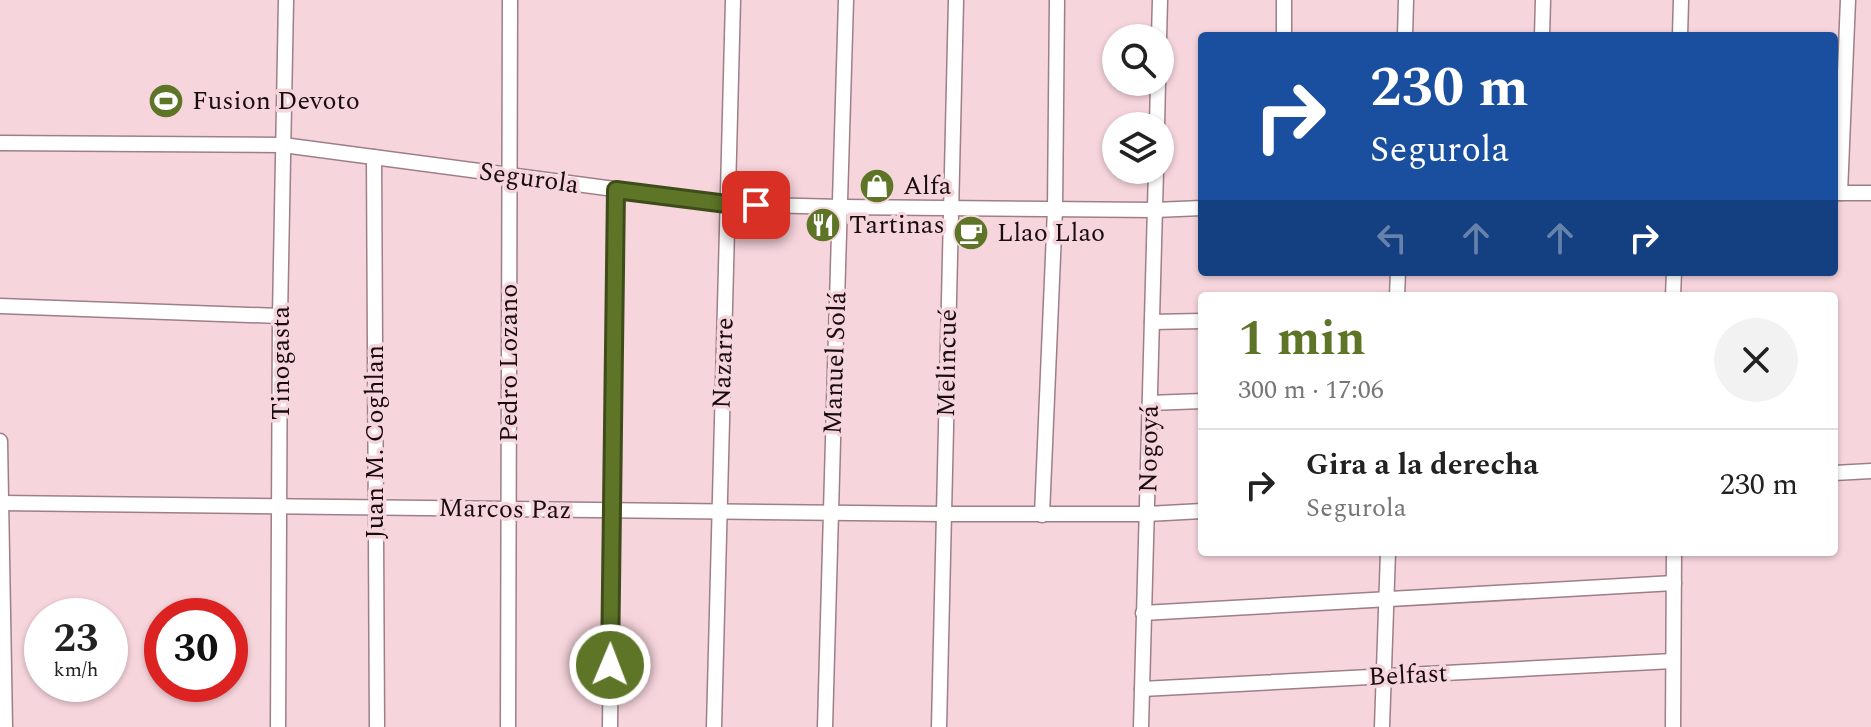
<!DOCTYPE html>
<html lang="es">
<head>
<meta charset="utf-8">
<style>
	body { margin:0; font-family:Spectral,serif; background:#f2f2f2; color:#222; height:100vh; display:flex; flex-direction:column; font-size:30px; white-space:nowrap }
	* { box-sizing:border-box; margin:0 }
	p { font-size:26px; color:#767676 }
	.icon { flex:none; width:44px; height:44px; fill:none; stroke:currentColor; stroke-width:2; stroke-linecap:round; stroke-linejoin:round }
	.map { position:relative; flex:1; overflow:hidden }
	.side { position:absolute; left:1198px; top:292px; width:640px; height:264px; display:flex; flex-direction:column; background:#fff; border-radius:8px; box-shadow:0 2px 6px #0004 }
	.side>* { flex:none }
	.guide { position:absolute; left:1198px; top:32px; width:640px; height:244px; border-radius:8px; box-shadow:0 2px 6px #0004; background:#1a4fa0; color:#fff; overflow:hidden }
	.controls { position:absolute; left:1102px; top:24px; display:grid; gap:16px }
	.controls a { display:grid; place-items:center; width:72px; height:72px; border-radius:50%; background:#fff; box-shadow:0 2px 6px #0004; font-size:40px }
	.speed { position:absolute; left:24px; top:598px; display:flex; gap:16px; font-size:40px; font-weight:700; text-align:center }
	.speed>* { display:grid; place-content:center; width:104px; height:104px; border-radius:50%; background:#fff; box-shadow:0 2px 6px #0004; line-height:1 }
	.speed small { font-size:20px; font-weight:400 }
	.speed .limit { border:12px solid #d22; background:#fff; color:#111 }
	.pin { position:absolute; display:grid; place-items:center; width:68px; height:68px; color:#fff; margin:-34px; border-radius:16px; box-shadow:0 4px 12px #0006 }
	.me { position:absolute; width:88px; margin:-44px; rotate:1deg; stroke-linejoin:round; filter:drop-shadow(0 0 6px #0008) }
	.turn { display:flex; align-items:center; gap:28px; height:168px; padding:0 40px; font-size:36px }
	.turn .icon { width:104px; height:104px; stroke-width:2.5 }
	.turn b { display:block; font-size:56px; line-height:68px }
	.lanes { display:flex; align-items:center; height:76px; padding:0 40px; background:#0003; justify-content:center; gap:40px; direction:ltr }
	.lanes .off { opacity:.35 }
	.round { display:grid; place-items:center; flex:none; width:84px; height:84px; border-radius:42px; background:#f2f2f2 }
	.head { display:flex; align-items:center; justify-content:space-between; height:136px; padding:0 40px }
	h1 { font-size:48px; font-weight:700; line-height:60px; color:#5e7527 }
	ul { padding:0; list-style:none }
	li { display:flex; align-items:center; gap:24px; height:112px; padding:0 40px; border-top:2px solid #e0e0e0 }
	li div { flex:1 }
	li b { display:block; font-size:30px }
	li em { font-style:normal }
	.map>svg:first-child { display:block }
	.lines { fill:none; stroke-linecap:round; stroke-linejoin:round }
	.minor-casing { stroke:#9e7f87; stroke-width:17 }
	.minor { stroke:#fff; stroke-width:14 }
	.route-casing { stroke:#3d4c19; stroke-width:20 }
	.route { stroke:#5e7527; stroke-width:14 }
	.labels { text-anchor:middle; dominant-baseline:central; stroke-width:7; stroke-linejoin:round; paint-order:stroke }
	.poi-label { font-size:26px; fill:#170d0f; stroke:#f7d5dd; text-anchor:start }
	.street-label { font-size:26px; fill:#170d0f; stroke:#f7d5dd }
</style>
</head>
<body>
<div class="map">
<svg width="1871" height="727" viewBox="0 0 1871 727">
	<rect width="100%" height="100%" fill="#f7d5dd"/>
	<g class="lines">
		<defs>
			<g id="minor">
				<path d="M1284,36v-36"/>
				<path d="M1405,36l1,-36"/>
				<path d="M1542,36l1,-36"/>
				<path d="M1680,36l1,-36"/>
				<path d="M1159,38l1,-38"/>
				<path d="M1157,126l1,-44"/>
				<path d="M0,143l283,2 444,59 114,3 314,3 47,-2"/>
				<path d="M374,157l3,570"/>
				<path d="M1834,193h37"/>
				<path d="M1840,193l8,-193"/>
				<path d="M1397,296l1,-24"/>
				<path d="M1673,296l1,-24"/>
				<path d="M0,306l280,10"/>
				<path d="M1152,322l50,-1"/>
				<path d="M1150,403l52,-2"/>
				<path d="M0,441l5,286"/>
				<path d="M1834,473l37,-2"/>
				<path d="M0,503l944,11h203l55,-3"/>
				<path d="M1042,515l13,-306 2,-209"/>
				<path d="M1143,613l531,-30"/>
				<path d="M1142,689l531,-28"/>
				<path d="M278,727l2,-411 6,-316"/>
				<path d="M508,727l2,-727"/>
				<path d="M610,727l6,-537"/>
				<path d="M714,727l19,-727"/>
				<path d="M825,727c5,-242 15,-485 21,-727"/>
				<path d="M939,727l17,-727"/>
				<path d="M1141,727l15,-557"/>
				<path d="M1382,727l6,-175"/>
				<path d="M1673,727l1,-175"/>
			</g>
		</defs>
		<!-- minor casing -->
		<use href="#minor" class="minor-casing"/>
		<!-- minor -->
		<use href="#minor" class="minor"/>
	</g>
	<g class="lines">
		<defs>
			<path id="route" d="M610,665l6,-475 111,14 29,1"/>
		</defs>
		<!-- route casing -->
		<use href="#route" class="route-casing"/>
		<!-- route -->
		<use href="#route" class="route"/>
	</g>
	<!-- icons -->
	<defs>
		<symbol id="stadium-disc" viewBox="-11 -11 22 22"><circle r="9.5" fill="#5e7527" stroke="#f7d5dd"/><path d="M0-5a6.5 5 0 1 0 0 10a6.5 5 0 1 0 0-10ZM-3.5-1.8h7v3.6h-7Z" fill="#fff"/></symbol>
		<symbol id="shop-disc" viewBox="-11 -11 22 22"><circle r="9.5" fill="#5e7527" stroke="#f7d5dd"/><path d="M-5-2.5h2.3a2.7 3.5 0 0 1 5.4 0H5L5.5 6h-11ZM-1.5-2.5h3a1.5 2.3 0 0 0-3 0Z" fill="#fff"/></symbol>
		<symbol id="restaurant-disc" viewBox="-11 -11 22 22"><circle r="9.5" fill="#5e7527" stroke="#f7d5dd"/><path d="M-5-6h1v4h1v-4h1v4h1v-4h1v5L-1.5 .5V6h-2V.5L-5-1ZM5-6V6H3V1.5H1.5Q1.5-4 5-6Z" fill="#fff"/></symbol>
		<symbol id="cafe-disc" viewBox="-11 -11 22 22"><circle r="9.5" fill="#5e7527" stroke="#f7d5dd"/><path d="M-5.5-4.5H6V0H3Q3 3.5 0 3.5H-2.5Q-5.5 3.5-5.5 0ZM3-3.2v2h1.7v-2ZM-6 4.5H4V6H-6Z" fill="#fff"/></symbol>
	</defs>
	<g fill-rule="evenodd">
		<use href="#stadium-disc" x="146" y="81" width="40" height="40"/>
		<use href="#shop-disc" x="857" y="166" width="40" height="40"/>
		<use href="#restaurant-disc" x="803" y="205" width="40" height="40"/>
		<use href="#cafe-disc" x="951" y="213" width="40" height="40"/>
	</g>
	<g class="labels">
		<!-- poi labels -->
		<g class="poi-label">
			<text x="192" y="101">Fusion Devoto</text>
			<text x="903" y="186">Alfa</text>
			<text x="849" y="225">Tartinas</text>
			<text x="997" y="233">Llao Llao</text>
		</g>
		<!-- street labels -->
		<g class="street-label">
			<text transform="translate(529 178) rotate(8)">Segurola</text>
			<text transform="translate(281 363) rotate(-90)">Tinogasta</text>
			<text transform="translate(509 363) rotate(-90)">Pedro Lozano</text>
			<text transform="translate(723 363) rotate(-88)">Nazarre</text>
			<text transform="translate(835 363) rotate(-88)">Manuel Solá</text>
			<text transform="translate(947 363) rotate(-89)">Melincué</text>
			<text transform="translate(375 442) rotate(-90)">Juan M. Coghlan</text>
			<text transform="translate(1149 449) rotate(-89)">Nogoyá</text>
			<text transform="translate(505 509) rotate(1)">Marcos Paz</text>
			<text transform="translate(1408 675) rotate(-3)">Belfast</text>
		</g>
	</g>
</svg>
<div class="controls">
<a><svg class="icon" aria-label="search" viewBox="0 0 24 24"><circle cx="10" cy="10" r="6"/><path d="M15 15l6 6"/></svg></a>
<a><svg class="icon" aria-label="layers" viewBox="0 0 24 24"><path d="M12 4l9 5-9 5-9-5zM3 14l9 5 9-5"/></svg></a>
</div>
<div class="speed"><div>23<small>km/h</small></div><div class="limit">30</div></div>
<div class="pin" style="left:756px;top:205px;background:#d93025"><svg class="icon" aria-label="arrive" viewBox="0 0 24 24"><path d="M6 21V4h12l-3 4 3 4H6"/></svg></div>
<svg class="me" style="left:610px;top:665px" viewBox="-20 -20 40 40"><circle r="17" fill="#5e7527" stroke="#fff" stroke-width="3"/><path d="M0-11L8 9 0 5-8 9z" fill="#fff"/></svg>
<div class="guide">
<div class="turn"><svg class="icon" aria-label="right" viewBox="0 0 24 24"><path d="M7 20v-9h11M14 6l5 5-5 5"/></svg><div><b>230 m</b>Segurola</div></div>
<div class="lanes"><svg class="icon off" aria-label="left" viewBox="0 0 24 24"><path d="M17 20v-9H6M10 6l-5 5 5 5"/></svg><svg class="icon off" aria-label="ahead" viewBox="0 0 24 24"><path d="M12 20V5M6 11l6-6 6 6"/></svg><svg class="icon off" aria-label="ahead" viewBox="0 0 24 24"><path d="M12 20V5M6 11l6-6 6 6"/></svg><svg class="icon" aria-label="right" viewBox="0 0 24 24"><path d="M7 20v-9h11M14 6l5 5-5 5"/></svg></div>
</div>
<section class="side">
<div class="head"><div><h1>1 min</h1><p>300 m · 17:06</p></div><a class="round"><svg class="icon" aria-label="close" viewBox="0 0 24 24"><path d="M6 6l12 12M18 6L6 18"/></svg></a></div>
<ul>
<li><svg class="icon" aria-label="right" viewBox="0 0 24 24"><path d="M7 20v-9h11M14 6l5 5-5 5"/></svg><div><b>Gira a la derecha</b><p>Segurola</p></div><em>230 m</em></li>
</ul>
</section>
</div>
</body>
</html>
